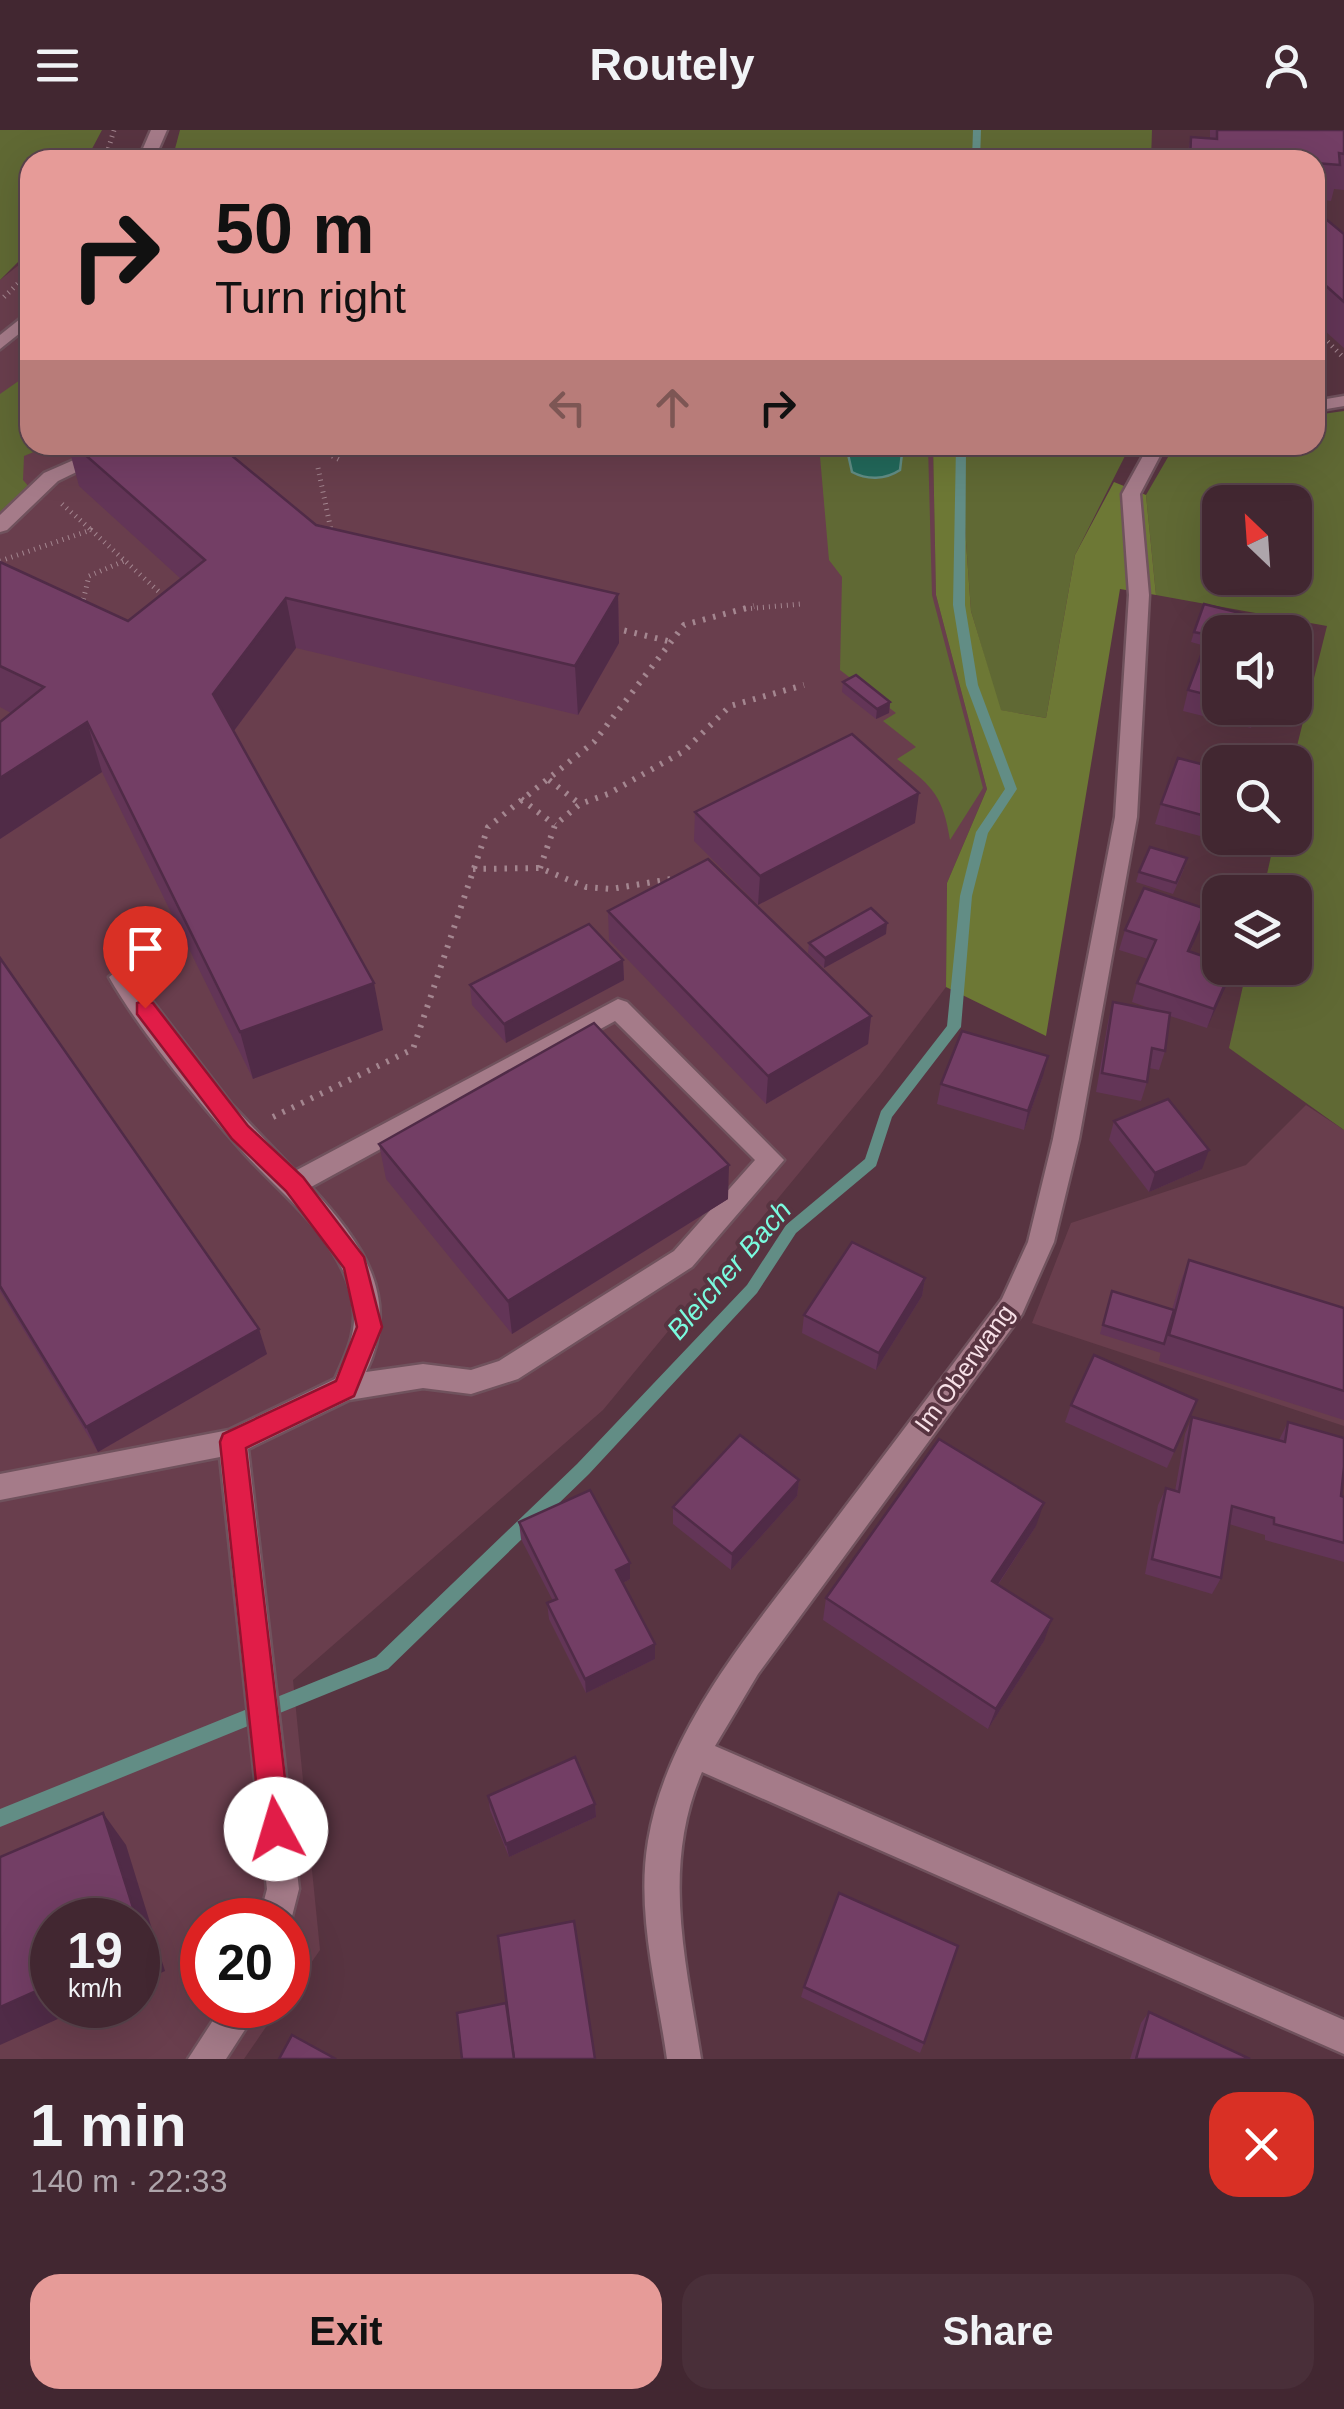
<!DOCTYPE html>
<html lang="en">
<head>
<meta charset="utf-8">
<style>
	body { margin:0; font-family:Helvetica,sans-serif; background:#492f39; color:#f1f3f6; height:100vh; display:flex; flex-direction:column; font-size:38px; white-space:nowrap }
	* { box-sizing:border-box; margin:0 }
	p { font-size:32px; color:#aea5ab }
	.icon { flex:none; width:55px; height:55px; fill:none; stroke:currentColor; stroke-width:2; stroke-linecap:round; stroke-linejoin:round }
	.map { position:relative; height:1929px; overflow:hidden }
	.details { display:flex; flex-direction:column; background:#422731; flex:1 }
	.details>* { flex:none }
	.top-card { position:absolute; left:20px; top:20px; width:1305px; height:305px; border-radius:30px; box-shadow:0 10px 40px #0002,0 0 0 2px #5a444d; background:#e69b98; color:#111; overflow:hidden }
	.needle { width:65px; rotate:335deg }
	.tools { position:absolute; left:1202px; top:355px; display:grid; gap:20px }
	.tools a { display:grid; place-items:center; width:110px; height:110px; border-radius:20px; background:#422731; box-shadow:0 10px 40px #0002,0 0 0 2px #5a444d; font-size:50px }
	.speed { position:absolute; left:30px; top:1768px; display:flex; gap:20px; font-size:50px; font-weight:700; text-align:center }
	.speed>* { display:grid; place-content:center; width:130px; height:130px; border-radius:50%; background:#422731; box-shadow:0 10px 40px #0002,0 0 0 2px #5a444d; line-height:1 }
	.speed small { font-size:25px; font-weight:400 }
	.speed .limit { border:15px solid #d22; background:#fff; color:#111 }
	.pin { position:absolute; display:grid; place-items:center; width:85px; height:85px; color:#fff; margin:-102px -42px; border-radius:50% 50% 50% 0; rotate:-45deg; box-shadow:0 0 10px #0007 }
	.pin .icon { rotate:45deg }
	.me { position:absolute; width:110px; margin:-55px; rotate:354deg; stroke-linejoin:round; filter:drop-shadow(0 0 8px #0008) }
	.turn { display:flex; align-items:center; gap:35px; height:210px; padding:0 30px; font-size:45px }
	.turn .icon { width:130px; height:130px; stroke-width:2.5 }
	.turn b { display:block; font-size:70px; line-height:85px }
	.lanes { display:flex; align-items:center; height:95px; padding:0 30px; background:#0003; justify-content:center; gap:50px; direction:ltr }
	.lanes .off { opacity:.35 }
	.round { display:grid; place-items:center; flex:none; width:105px; height:105px; border-radius:30px; background:#492f39 }
	.summary { display:flex; align-items:center; justify-content:space-between; height:170px; padding:0 30px }
	h1 { font-size:60px; font-weight:600; line-height:75px }
	.primary-button { display:flex; gap:20px; margin-top:auto; padding:20px 30px }
	.primary-button a { flex:1; height:115px; border-radius:30px; background:#e69b98; color:#111; font-size:40px; font-weight:600; line-height:115px; text-align:center }
	.primary-button a+a { background:#492f39; color:#f1f3f6 }
	header { display:flex; justify-content:space-between; align-items:center; height:130px; padding:0 30px; background:#422731; font-size:45px; font-weight:600 }
	.map>svg:first-child { display:block }
	.built { fill:#693e4d; fill-rule:evenodd }
	.green { fill:#606934; fill-rule:evenodd }
	.forest { fill:#6d7835 }
	.water { fill:#22695b; stroke:#628d85; stroke-width:2.5 }
	.lines { fill:none; stroke-linecap:round; stroke-linejoin:round }
	.stream { fill:#628d85; fill-rule:evenodd }
	.minor-casing { stroke:#70525d; stroke-width:5 }
	.path-far1 { stroke:#a48690; stroke-width:5; stroke-dasharray:1 5; stroke-linecap:butt }
	.path { stroke:#a48690; stroke-width:6; stroke-dasharray:2.5 8; stroke-linecap:butt }
	.minor { fill:#a57b89; fill-rule:evenodd }
	.wall { fill:#633557 }
	.shaded-wall { fill:#502b47 }
	.building { fill:#733e65; stroke:#502b47; stroke-width:2.5 }
	.route { fill:#e11d48; stroke:#92132f; stroke-width:2.5 }
	.labels { text-anchor:middle; dominant-baseline:central; stroke-width:8; stroke-linejoin:round; paint-order:stroke }
	.street-label { font-size:25px; fill:#f7e0e7; stroke:#583441 }
	.water-label { font-size:28px; font-style:italic; fill:#7afade; stroke:#583441 }
</style>
</head>
<body>
<header><svg class="icon" aria-label="menu" viewBox="0 0 24 24"><path d="M4 6h16M4 12h16M4 18h16"/></svg>Routely<svg class="icon" aria-label="person" viewBox="0 0 24 24"><circle cx="12" cy="8" r="4"/><path d="M4 21q1-7 8-7t8 7"/></svg></header>
<div class="map">
<svg width="1344" height="1929" viewBox="0 0 1344 1929">
	<rect width="100%" height="100%" fill="#583441"/>
	<!-- built -->
	<g class="built">
		<path d="M30,126v189h903l3,150 51,194 -40,94 -1,104 -66,88 -277,335 -310,270 27,270 -32,46v-76h-86v85h79l-37,54h-244v-1779zM52,1790h86v85h-86z"/>
		<path d="M1306,975l38,25v296l-312,-103 39,-100 175,-58z"/>
	</g>
	<!-- green -->
	<g class="green">
		<path d="M0,0h102l-16,30h-56v90l-30,30z"/>
		<path d="M180,0h972l-1,30h-979z"/>
		<path d="M30,243v72h21l-27,11 -1,24 7,8 -30,28v-122z"/>
		<path d="M1344,281v719l-115,-82 18,-80h48v-76h-32l12,-54h20l-2,-76 34,-136 -171,-31 -10,-100 29,-50h140v-30zM1220,372h75v76h-75z"/>
		<path d="M819,315h109l4,150 51,193 -33,52c-7,-45 -18,-54 -53,-81l19,-12 -33,-26 13,-8 -56,-43 2,-93 -13,-17z"/>
		<path d="M959,315l170,3 -54,107 -29,163 -46,-8 -29,-99z"/>
	</g>
	<!-- forest -->
	<path class="forest" d="M933,315h26l12,166 30,99 45,8 29,-163 39,-73 32,13 10,100 -36,-6 -74,447 -100,-49 1,-104 40,-94 -51,-194z"/>
	<!-- water -->
	<path class="water" d="M846,315h57l-3,25c-15,10 -33,10 -48,2z"/>
	<g class="lines">
		<!-- stream -->
		<g class="stream">
			<path d="M973,0h8l-1,30h-8z"/>
			<path d="M956,315h10l-1,160 13,80 39,104 -29,44 -16,63 -11,131 -69,90 -16,49 -80,67 -39,60 -168,181 -201,195 -388,158v-18l376,-152 201,-193 170,-179 39,-60 79,-66 16,-48 66,-85 13,-130 16,-64 29,-43 -39,-104 -13,-80z"/>
		</g>
		<defs>
			<g id="minor">
				<path d="M151,0h16l-13,30h-16z"/>
				<path d="M30,181v14l-30,24v-14z"/>
				<path d="M1344,266v10l-29,5v-10z"/>
				<path d="M108,315h24l-74,36 -51,49 -7,2v-17l44,-42z"/>
				<path d="M1149,315h21l-9,9 -21,40 9,101 -12,222 -58,322 -25,103 -32,72 -264,360 -43,72 629,274v34l-642,-282c-41,95 -16,190 -1,287h-34c-10,-71 -31,-147 -19,-218 19,-116 108,-215 176,-306 60,-79 119,-158 178,-236l26,-57 25,-103 62,-322 14,-222 -7,-101z"/>
				<path d="M121,838l8,3 103,134 63,66 323,-172 9,3 157,158 -92,107 -174,112 -47,15 -48,-6 -74,12 -101,49 51,440 -11,43v-12h-29l8,-31 -47,-432 -220,43v-26l229,-44 106,-51c14,-30 25,-54 16,-87 -16,-58 -69,-97 -107,-139 -43,-48 -103,-120 -135,-176zM615,891l140,139 -81,91 -175,110 -28,9 -48,-6 -57,8c36,-75 -4,-129 -55,-185z"/>
				<path d="M223,1875h38l-35,54h-38z"/>
			</g>
		</defs>
		<!-- minor casing -->
		<use href="#minor" class="minor-casing"/>
		<!-- path-far1 -->
		<g class="path-far1">
			<path d="M105,30l9,-30"/>
			<path d="M1168,30l1,-10"/>
			<path d="M4,167l26,-25"/>
			<path d="M1315,199l29,29"/>
			<path d="M311,315l29,15"/>
			<path d="M318,338l14,67"/>
			<path d="M62,374l28,25"/>
			<path d="M0,431l91,-31 76,69"/>
			<path d="M82,475l7,-29 35,-15"/>
			<path d="M745,479l56,-5"/>
		</g>
		<!-- path -->
		<g class="path">
			<path d="M614,498l58,14"/>
			<path d="M549,650l31,24"/>
			<path d="M521,669l34,26"/>
			<path d="M540,738l15,-43 25,-21 28,-10 76,-43 46,-45 74,-21"/>
			<path d="M473,739l67,-1 46,19 25,2 66,-11"/>
			<path d="M273,987l140,-68 75,-222 106,-85 90,-117 70,-19"/>
		</g>
		<!-- minor -->
		<use href="#minor" class="minor"/>
	</g>
	<!-- wall -->
	<g class="wall">
		<path d="M1210,0h134v60l-10,-1 -3,12 -16,-2v-39h-129l5,-23 19,2z"/>
		<path d="M1315,80l29,24v114l-29,-26z"/>
		<path d="M68,315h151l97,80 302,69 1,49 -41,72 -282,-67 -63,84 150,298 -130,49 -151,-307 -102,67v-118l11,-8 -11,-6v-145l128,59 53,-42 -102,-93z"/>
		<path d="M1194,502h26v76h38l-7,20 -68,-17 5,-21 17,-44 -14,-4z"/>
		<path d="M843,552l47,20 -1,11 -13,6 -34,-27z"/>
		<path d="M1220,639v69h16l-2,7 -79,-21 6,-20z"/>
		<path d="M695,682l220,11 -157,82 -64,-64z"/>
		<path d="M1184,739l-11,25 -37,-12 3,-10z"/>
		<path d="M1206,779l-16,43 42,16 -25,60 -37,-12 -5,35 -6,19 -10,-2 -2,14 -6,19 -45,-9 12,-70 5,-20 39,7 -20,-7 5,-19 11,-24 -29,-9 6,-20z"/>
		<path d="M608,781l263,105 -3,28 -102,60 -157,-164z"/>
		<path d="M886,804l-62,34 -16,-15 1,-10z"/>
		<path d="M0,828l267,396 -169,98 -98,-161z"/>
		<path d="M623,830l1,20 -118,63 -34,-38 -2,-20z"/>
		<path d="M1043,946l-19,54 -87,-26 4,-20z"/>
		<path d="M1114,991l88,48 -53,23 -40,-52z"/>
		<path d="M379,1014l349,55 -216,135 -126,-155z"/>
		<path d="M1189,1130l155,48v112l-185,-59 2,-10v2l-61,-19 9,-34 63,10 7,-24z"/>
		<path d="M925,1148l-3,18 -46,74 -74,-37 2,-18z"/>
		<path d="M1197,1270l-30,68 -102,-46 6,-17z"/>
		<path d="M1192,1287l87,23 9,-18 53,74 3,1v65l-79,-22v-5l-36,-11 -8,54 -9,16 -67,-20 13,-69 8,-17 9,3 10,-57z"/>
		<path d="M799,1350l-2,16 -66,74 -58,-46v-17z"/>
		<path d="M519,1392l111,41v16l-7,4 32,61v15l-69,34 -37,-74 -2,-16 6,-2 -32,-62z"/>
		<path d="M1036,1396l-38,59 46,56 -56,88 -165,-109 3,-22z"/>
		<path d="M488,1666l107,8 1,13 -87,40 -19,-47z"/>
		<path d="M804,1857l120,56 -4,10 -119,-56z"/>
		<path d="M1149,1882l101,47h-120l11,-36z"/>
	</g>
	<!-- shaded-wall -->
	<g class="shaded-wall">
		<path d="M618,464l1,49 -41,72 -3,-49z"/>
		<path d="M286,468l10,50 -72,96 -11,-50z"/>
		<path d="M890,572l-1,11 -13,6 1,-10z"/>
		<path d="M87,592l15,50 -102,67v-61z"/>
		<path d="M919,663l-4,30 -157,82 2,-29z"/>
		<path d="M1206,779l-6,20 -19,42 7,-20z"/>
		<path d="M887,793l-1,11 -62,34 1,-10z"/>
		<path d="M623,830l1,20 -118,63 -2,-19z"/>
		<path d="M1232,838l-6,18 -19,42 7,-19z"/>
		<path d="M374,853l9,47 -130,49 -13,-47z"/>
		<path d="M871,886l-3,28 -102,60 2,-28z"/>
		<path d="M1048,926l-5,20 -19,54 4,-19z"/>
		<path d="M1209,1020l-7,19 -53,23 6,-19z"/>
		<path d="M729,1035l-1,34 -216,135 -4,-33z"/>
		<path d="M925,1148l-3,18 -46,74 3,-17z"/>
		<path d="M259,1199l8,25 -169,98 -12,-25z"/>
		<path d="M799,1350l-2,16 -66,74 1,-16z"/>
		<path d="M1044,1373l-8,23 -51,78 7,-23z"/>
		<path d="M630,1433v16l-13,7 -1,-16z"/>
		<path d="M1052,1489l-8,22 -56,88 8,-20z"/>
		<path d="M655,1514v15l-69,34 -1,-14z"/>
		<path d="M595,1674l1,13 -87,40 -3,-13z"/>
		<path d="M103,1683l23,32 39,126 -27,12v-37z"/>
		<path d="M52,1854v21h37l-89,40v-38z"/>
	</g>
	<!-- building -->
	<g class="building">
		<path d="M1217,0h127v24l-5,-1 1,12 -25,-2v-3h-125l1,-23 26,2z"/>
		<path d="M1315,80l29,24v68l-29,-26z"/>
		<path d="M74,315h145l97,80 302,69 -43,72 -289,-68 -73,96 161,289 -134,49 -153,-310 -87,56v-56l44,-35 -44,-21v-104l128,59 77,-61z"/>
		<path d="M1204,474l40,10 -7,18 -25,-6 -3,9 -15,-3z"/>
		<path d="M1212,496l29,6h-21v66l-32,-8z"/>
		<path d="M856,545l34,27 -13,7 -34,-27z"/>
		<path d="M852,604l67,59 -159,83 -65,-64z"/>
		<path d="M1178,628l42,11v51l-59,-16z"/>
		<path d="M1150,717l37,11 -11,25 -37,-11z"/>
		<path d="M708,729l163,157 -103,60 -160,-165z"/>
		<path d="M1144,758l62,21 -18,42 32,11v6h12l-18,41 -77,-26 19,-43 -31,-10z"/>
		<path d="M871,778l16,15 -62,35 -16,-15z"/>
		<path d="M589,794l34,36 -119,64 -34,-39z"/>
		<path d="M0,828l259,371 -173,98 -86,-141z"/>
		<path d="M1113,872l57,11 -5,38 -13,-3 -5,34 -45,-9z"/>
		<path d="M594,893l135,142 -221,136 -129,-157z"/>
		<path d="M962,901l86,25 -20,55 -87,-27z"/>
		<path d="M1168,969l41,51 -54,23 -41,-52z"/>
		<path d="M852,1112l73,36 -46,75 -75,-38z"/>
		<path d="M1189,1130l155,48v83l-175,-56z"/>
		<path d="M1112,1161l62,19 -10,34 -61,-19z"/>
		<path d="M1094,1225l103,45 -23,51 -103,-46z"/>
		<path d="M1192,1287l93,25 3,-20 56,16v29l-3,29 3,1v46l-70,-19v-6l-42,-12 -11,72 -69,-19 14,-71 13,4z"/>
		<path d="M740,1305l59,45 -67,74 -59,-47z"/>
		<path d="M939,1309l105,64 -52,78 60,38 -56,90 -170,-111z"/>
		<path d="M590,1360l40,73 -14,7 39,74 -70,35 -38,-76 10,-4 -38,-77z"/>
		<path d="M575,1627l20,47 -89,40 -18,-48z"/>
		<path d="M103,1683l34,107h-85v64l-52,23v-150z"/>
		<path d="M839,1763l119,53 -34,97 -120,-56z"/>
		<path d="M574,1791l21,138h-81l-16,-123z"/>
		<path d="M138,1792l6,21 -6,3z"/>
		<path d="M506,1873l8,56h-52l-5,-46z"/>
		<path d="M1149,1882l101,47h-114z"/>
		<path d="M292,1905l44,24h-57z"/>
	</g>
	<!-- route -->
	<path class="route" d="M145,870l8,3 95,123 55,51 61,80 18,70 -28,69 -108,52 45,381 -5,10 -10,4 -10,-4 -5,-10 -41,-387 3,-8 113,-53 21,-54 -13,-59 -58,-77 -54,-52 -95,-125v-11z"/>
	<g class="labels">
		<!-- street labels -->
		<g class="street-label">
			<text transform="translate(964 1238) rotate(-54)">Im Oberwang</text>
		</g>
		<!-- water labels -->
		<g class="water-label">
			<text transform="translate(729 1140) rotate(-49)">Bleicher Bach</text>
		</g>
	</g>
</svg>
<div class="tools">
<a><svg class="needle" viewBox="-14 -14 28 28"><path d="M0-13l5 13h-10z" fill="#e53935"/><path d="M0 13l5-13h-10z" fill="#aea5ab"/></svg></a>
<a><svg class="icon" aria-label="sound" viewBox="0 0 24 24"><path d="M4 9h4l5-4v14l-5-4H4zM17 9q2 3 0 6"/></svg></a>
<a><svg class="icon" aria-label="search" viewBox="0 0 24 24"><circle cx="10" cy="10" r="6"/><path d="M15 15l6 6"/></svg></a>
<a><svg class="icon" aria-label="layers" viewBox="0 0 24 24"><path d="M12 4l9 5-9 5-9-5zM3 14l9 5 9-5"/></svg></a>
</div>
<div class="speed"><div>19<small>km/h</small></div><div class="limit">20</div></div>
<div class="pin" style="left:145px;top:878px;background:#d93025"><svg class="icon" aria-label="arrive" viewBox="0 0 24 24"><path d="M6 21V4h12l-3 4 3 4H6"/></svg></div>
<svg class="me" style="left:276px;top:1699px" viewBox="-20 -20 40 40"><circle r="19" fill="#fff"/><path d="M0-13L10 11 0 6-10 11z" fill="#e11d48"/></svg>
<div class="top-card">
<div class="turn"><svg class="icon" aria-label="right" viewBox="0 0 24 24"><path d="M7 20v-9h11M14 6l5 5-5 5"/></svg><div><b>50 m</b>Turn right</div></div>
<div class="lanes"><svg class="icon off" aria-label="left" viewBox="0 0 24 24"><path d="M17 20v-9H6M10 6l-5 5 5 5"/></svg><svg class="icon off" aria-label="ahead" viewBox="0 0 24 24"><path d="M12 20V5M6 11l6-6 6 6"/></svg><svg class="icon" aria-label="right" viewBox="0 0 24 24"><path d="M7 20v-9h11M14 6l5 5-5 5"/></svg></div>
</div>
</div>
<section class="details">
<div class="summary"><div><h1>1 min</h1><p>140 m · 22:33</p></div><a class="round" style="background:#d93025;color:#fff"><svg class="icon" aria-label="close" viewBox="0 0 24 24"><path d="M6 6l12 12M18 6L6 18"/></svg></a></div>
<div class="primary-button"><a>Exit</a><a>Share</a></div>
</section>
</body>
</html>
